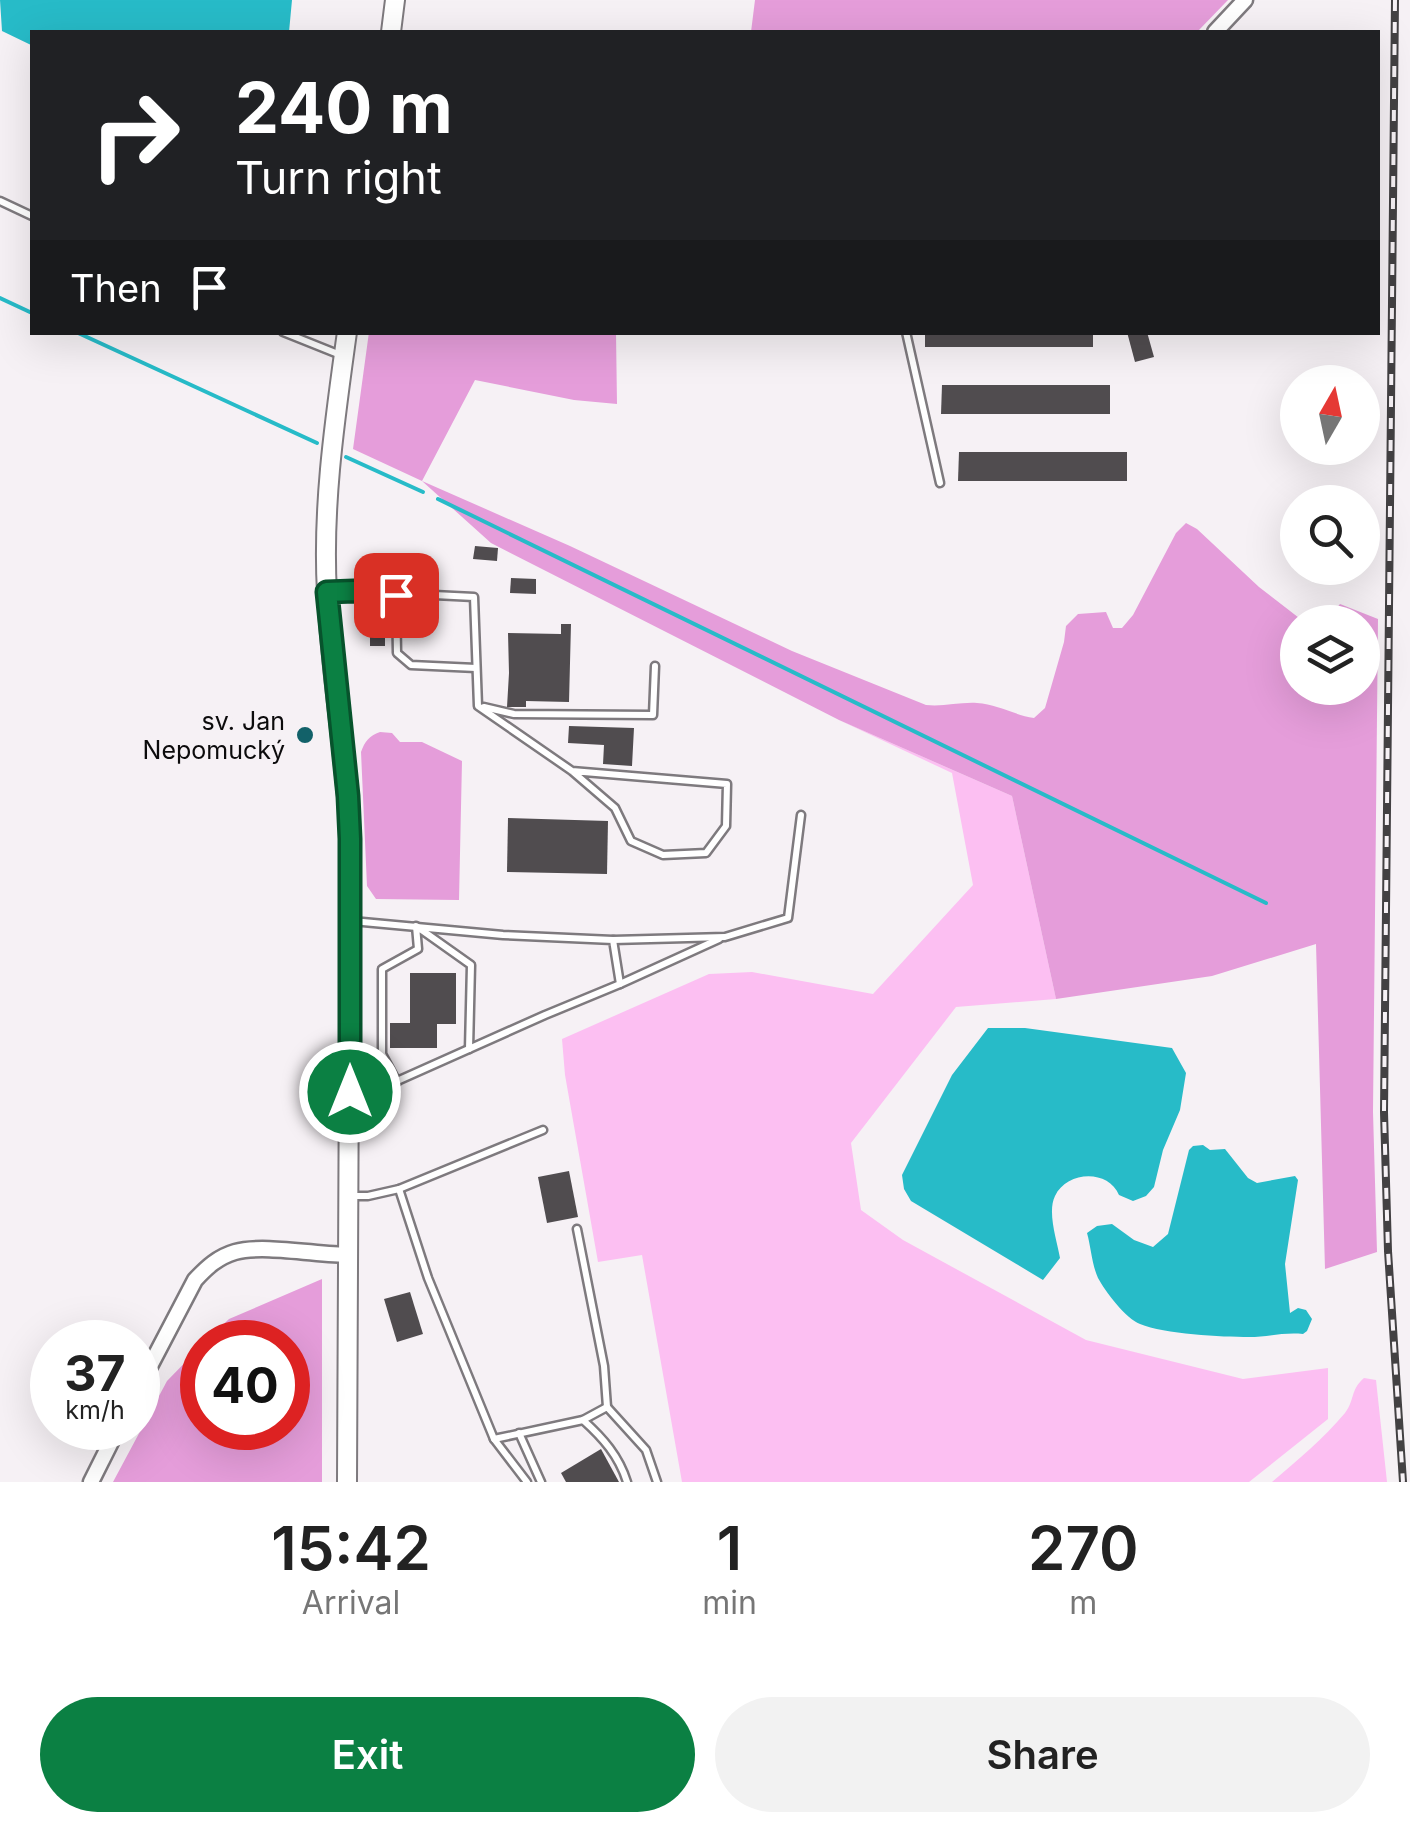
<!DOCTYPE html>
<html lang="en">
<head>
<meta charset="utf-8">
<style>
	body { margin:0; font-family:Inter,sans-serif; background:#f2f2f2; color:#222; height:100vh; display:flex; flex-direction:column; font-size:38px; white-space:nowrap }
	* { box-sizing:border-box; margin:0 }
	p { font-size:32px; color:#767676 }
	.icon { flex:none; width:55px; height:55px; fill:none; stroke:currentColor; stroke-width:2; stroke-linecap:round; stroke-linejoin:round }
	.map { position:relative; height:1482px; overflow:hidden }
	.side { display:flex; flex-direction:column; background:#fff; flex:1 }
	.side>* { flex:none }
	.banner { position:absolute; left:30px; top:30px; width:1350px; height:305px; border-radius:0px; box-shadow:0 10px 40px #0002; background:#202124; color:#fff; overflow:hidden }
	.needle { width:65px; rotate:9deg }
	.tools { position:absolute; left:1280px; top:365px; display:grid; gap:20px }
	.tools a { display:grid; place-items:center; width:100px; height:100px; border-radius:50%; background:#fff; box-shadow:0 10px 40px #0002; font-size:50px }
	.speed { position:absolute; left:30px; top:1320px; display:flex; gap:20px; font-size:50px; font-weight:700; text-align:center }
	.speed>* { display:grid; place-content:center; width:130px; height:130px; border-radius:50%; background:#fff; box-shadow:0 10px 40px #0002; line-height:1 }
	.speed small { font-size:25px; font-weight:400 }
	.speed .limit { border:15px solid #d22; background:#fff; color:#111 }
	.pin { position:absolute; display:grid; place-items:center; width:85px; height:85px; color:#fff; margin:-42px; border-radius:20px; box-shadow:0 5px 15px #0006 }
	.me { position:absolute; width:110px; margin:-55px; rotate:0deg; stroke-linejoin:round; filter:drop-shadow(0 0 8px #0008) }
	.turn { display:flex; align-items:center; gap:35px; height:210px; padding:0 40px; font-size:45px }
	.turn .icon { width:130px; height:130px; stroke-width:2.5 }
	.turn b { display:block; font-size:70px; line-height:85px }
	.then { display:flex; align-items:center; height:95px; padding:0 40px; background:#0003; gap:20px; font-size:38px }
	.eta { display:flex; justify-content:space-evenly; align-items:center; height:170px; text-align:center }
	.eta b { font-size:60px; font-weight:600; line-height:70px }
	.cta { display:flex; gap:20px; margin-top:auto; padding:20px 40px }
	.cta a { flex:1; height:115px; border-radius:60px; background:#0b8043; color:#fff; font-size:40px; font-weight:600; line-height:115px; text-align:center }
	.cta a+a { background:#f2f2f2; color:#222 }
	.map>svg:first-child { display:block }
	.green { fill:#fcbff2 }
	.forest { fill:#e59dda; fill-rule:evenodd }
	.water { fill:#27bbc8 }
	.lines { fill:none; stroke-linecap:round; stroke-linejoin:round }
	.stream { stroke:#27bbc8; stroke-width:4 }
	.building { fill:#504c4f }
	.lane-casing { stroke:#7e7a7e; stroke-width:11 }
	.street-casing { stroke:#7e7a7e; stroke-width:19 }
	.secondary-casing { stroke:#7e7a7e; stroke-width:22 }
	.lane { stroke:#fff; stroke-width:6 }
	.street { stroke:#fff; stroke-width:14 }
	.secondary { stroke:#fff; stroke-width:18 }
	.rail-casing { stroke:#434143; stroke-width:8 }
	.rail { stroke:#f6f1f5; stroke-width:4; stroke-dasharray:11; stroke-linecap:butt }
	.route-casing { stroke:#07532c; stroke-width:25 }
	.route { stroke:#0b8043; stroke-width:18 }
	.poi-dot { fill:#126169; stroke:#f6f1f5; stroke-width:4 }
	.labels { text-anchor:middle; dominant-baseline:central; stroke-width:10; stroke-linejoin:round; paint-order:stroke }
	.poi-label { font-size:25px; fill:#0c0b0c; stroke:#f6f1f5; text-anchor:end }
</style>
</head>
<body>
<div class="map">
<svg width="1410" height="1482" viewBox="0 0 1410 1482">
	<rect width="100%" height="100%" fill="#f6f1f5"/>
	<!-- green -->
	<g class="green">
		<path d="M839,720l173,76 44,203 -100,8 -105,136 10,67 42,30 183,100 157,39 85,-11v51l-79,63h-567l-40,-227 -44,7 -33,-187 -3,-36 147,-65 43,-2 121,22 100,-109 -21,-112z"/>
		<path d="M1364,1378l12,2 11,102h-115c26,-22 51,-43 73,-69 10,-13 5,-23 19,-35z"/>
	</g>
	<!-- forest -->
	<g class="forest">
		<path d="M755,0h473l-31,32h-446z"/>
		<path d="M369,332l247,1 1,71 -43,-4 -99,-20 -53,101 148,65 222,105 134,54c17,2 33,-3 51,-2 20,1 37,12 57,15l11,-10 19,-66 2,-16 12,-12 28,-2 7,16h9l11,-13 43,-82 10,-10 11,6 62,58 44,34 26,-4 11,-13 38,15 -5,493 4,140 -52,17 -9,-325 -104,32 -156,23 -44,-203 -173,-76 -348,-177 -69,-62 -69,-32zM1362,622v66h-64v-66z"/>
		<path d="M380,732l12,1 8,9h22l40,19 -3,139 -83,-1 -9,-13 -6,-134c4,-11 8,-16 19,-20z"/>
		<path d="M322,1279v203h-209l54,-101 35,-36v83h86v-86h-83l24,-23z"/>
	</g>
	<!-- water -->
	<g class="water">
		<path d="M0,0h292l-3,32h-257l-1,13 -29,-14z"/>
		<path d="M988,1028h37l147,20 14,25 -6,37 -17,40 -9,37 -8,9 -13,5 -14,-6c-11,-26 -52,-24 -64,1 -8,16 2,45 5,62l-17,22 -132,-79 -7,-12 -2,-14 50,-100z"/>
		<path d="M1203,1145l7,5 15,-1 23,29 9,5 38,-7 3,4 -13,84 5,49 8,-5 8,2 6,9 -5,12 -4,3c-19,-2 -36,3 -54,3 -27,0 -85,-3 -109,-13 -14,-5 -35,-33 -42,-46 -6,-13 -7,-31 -11,-45l10,-7 15,-2 22,16 19,7 15,-13 21,-84 4,-4z"/>
	</g>
	<g class="lines">
		<!-- stream -->
		<g class="stream">
			<path d="M0,298l32,15"/>
			<path d="M76,332l241,111"/>
			<path d="M346,457l77,35"/>
			<path d="M438,499l828,404"/>
		</g>
	</g>
	<!-- building -->
	<g class="building">
		<rect x="925" y="332" width="168" height="15"/>
		<path d="M1127,332h20l7,25 -19,5z"/>
		<path d="M942,385h168v29h-169z"/>
		<path d="M959,452h168v29h-169z"/>
		<path d="M475,546l23,2 -1,13 -24,-2z"/>
		<path d="M511,578l25,1v15l-26,-1z"/>
		<path d="M370,620h8v11h7v15h-15z"/>
		<path d="M561,624h10l-2,78 -43,-1v6h-19l2,-34 -1,-40 53,1z"/>
		<path d="M569,726l65,2 -2,38 -29,-2 1,-19 -36,-2z"/>
		<path d="M508,818l100,3 -1,53 -100,-2z"/>
		<path d="M410,973h46v51h-19v24h-47v-25h20z"/>
		<path d="M569,1171l9,46 -31,6 -9,-46z"/>
		<path d="M410,1292l13,42 -26,8 -13,-43z"/>
		<path d="M601,1449l18,33h-53l-5,-9z"/>
	</g>
	<g class="lines">
		<defs>
			<g id="lane">
				<path d="M0,201l32,15"/>
				<path d="M283,332l60,24"/>
				<path d="M906,332l34,151"/>
				<path d="M327,592l27,-1 120,6 4,109 94,65 43,37 16,33 32,14 43,-2 20,-27 1,-42 -155,-13"/>
				<path d="M396,595l1,58 14,12 65,3"/>
				<path d="M484,707l30,7 139,1 2,-49"/>
				<path d="M613,940l112,-3 63,-19 13,-103"/>
				<path d="M620,984l99,-45"/>
				<path d="M397,1082l-15,-28v-85l36,-20 -2,-23 55,39 -2,84"/>
				<path d="M350,1092l27,-2 168,-75 75,-31 -7,-44 -110,-5 -151,-14"/>
				<path d="M399,1189l29,89 66,161 89,-19 24,-13 39,43 11,32"/>
				<path d="M350,1196h18l31,-7 144,-59"/>
				<path d="M577,1229l27,137 3,41"/>
				<path d="M583,1420c20,18 36,36 44,62"/>
				<path d="M519,1433l22,49"/>
				<path d="M494,1439l33,43"/>
			</g>
			<g id="street">
				<path d="M1215,32l30,-32"/>
				<path d="M138,1389l57,-109c12,-13 23,-23 40,-28 28,-8 83,3 114,3"/>
				<path d="M91,1482l27,-54"/>
			</g>
			<g id="secondary">
				<path d="M391,32l4,-32"/>
				<path d="M347,332c-12,87 -25,174 -20,261 4,83 19,164 23,246l-3,643"/>
			</g>
		</defs>
		<!-- lane casing -->
		<use href="#lane" class="lane-casing"/>
		<!-- street casing -->
		<use href="#street" class="street-casing"/>
		<!-- secondary casing -->
		<use href="#secondary" class="secondary-casing"/>
		<!-- lane -->
		<use href="#lane" class="lane"/>
		<!-- street -->
		<use href="#street" class="street"/>
		<!-- secondary -->
		<use href="#secondary" class="secondary"/>
		<defs>
			<path id="rail" d="M1395,0l-11,1112 4,139 15,231"/>
		</defs>
		<!-- rail casing -->
		<use href="#rail" class="rail-casing"/>
		<!-- rail -->
		<use href="#rail" class="rail"/>
	</g>
	<g class="lines">
		<defs>
			<path id="route" d="M350,1092v-253l-2,-43 -21,-204 27,-1 42,4"/>
		</defs>
		<!-- route casing -->
		<use href="#route" class="route-casing"/>
		<!-- route -->
		<use href="#route" class="route"/>
	</g>
	<!-- markers -->
	<circle class="poi-dot" cx="305" cy="735" r="10"/>
	<g class="labels">
		<!-- poi labels -->
		<g class="poi-label">
			<text x="285" y="721">sv. Jan<tspan x="285" dy="29">Nepomucký</tspan></text>
		</g>
	</g>
</svg>
<div class="tools">
<a><svg class="needle" viewBox="-14 -14 28 28"><path d="M0-13l5 13h-10z" fill="#e53935"/><path d="M0 13l5-13h-10z" fill="#767676"/></svg></a>
<a><svg class="icon" aria-label="search" viewBox="0 0 24 24"><circle cx="10" cy="10" r="6"/><path d="M15 15l6 6"/></svg></a>
<a><svg class="icon" aria-label="layers" viewBox="0 0 24 24"><path d="M12 4l9 5-9 5-9-5zM3 14l9 5 9-5"/></svg></a>
</div>
<div class="speed"><div>37<small>km/h</small></div><div class="limit">40</div></div>
<div class="pin" style="left:396px;top:595px;background:#d93025"><svg class="icon" aria-label="arrive" viewBox="0 0 24 24"><path d="M6 21V4h12l-3 4 3 4H6"/></svg></div>
<svg class="me" style="left:350px;top:1092px" viewBox="-20 -20 40 40"><circle r="17" fill="#0b8043" stroke="#fff" stroke-width="3"/><path d="M0-11L8 9 0 5-8 9z" fill="#fff"/></svg>
<div class="banner">
<div class="turn"><svg class="icon" aria-label="right" viewBox="0 0 24 24"><path d="M7 20v-9h11M14 6l5 5-5 5"/></svg><div><b>240 m</b>Turn right</div></div>
<div class="then">Then<svg class="icon" aria-label="arrive" viewBox="0 0 24 24"><path d="M6 21V4h12l-3 4 3 4H6"/></svg></div>
</div>
</div>
<section class="side">
<div class="eta">
<div><b>15:42</b><p>Arrival</p></div>
<div><b>1</b><p>min</p></div>
<div><b>270</b><p>m</p></div>
</div>
<div class="cta"><a>Exit</a><a>Share</a></div>
</section>
</body>
</html>
